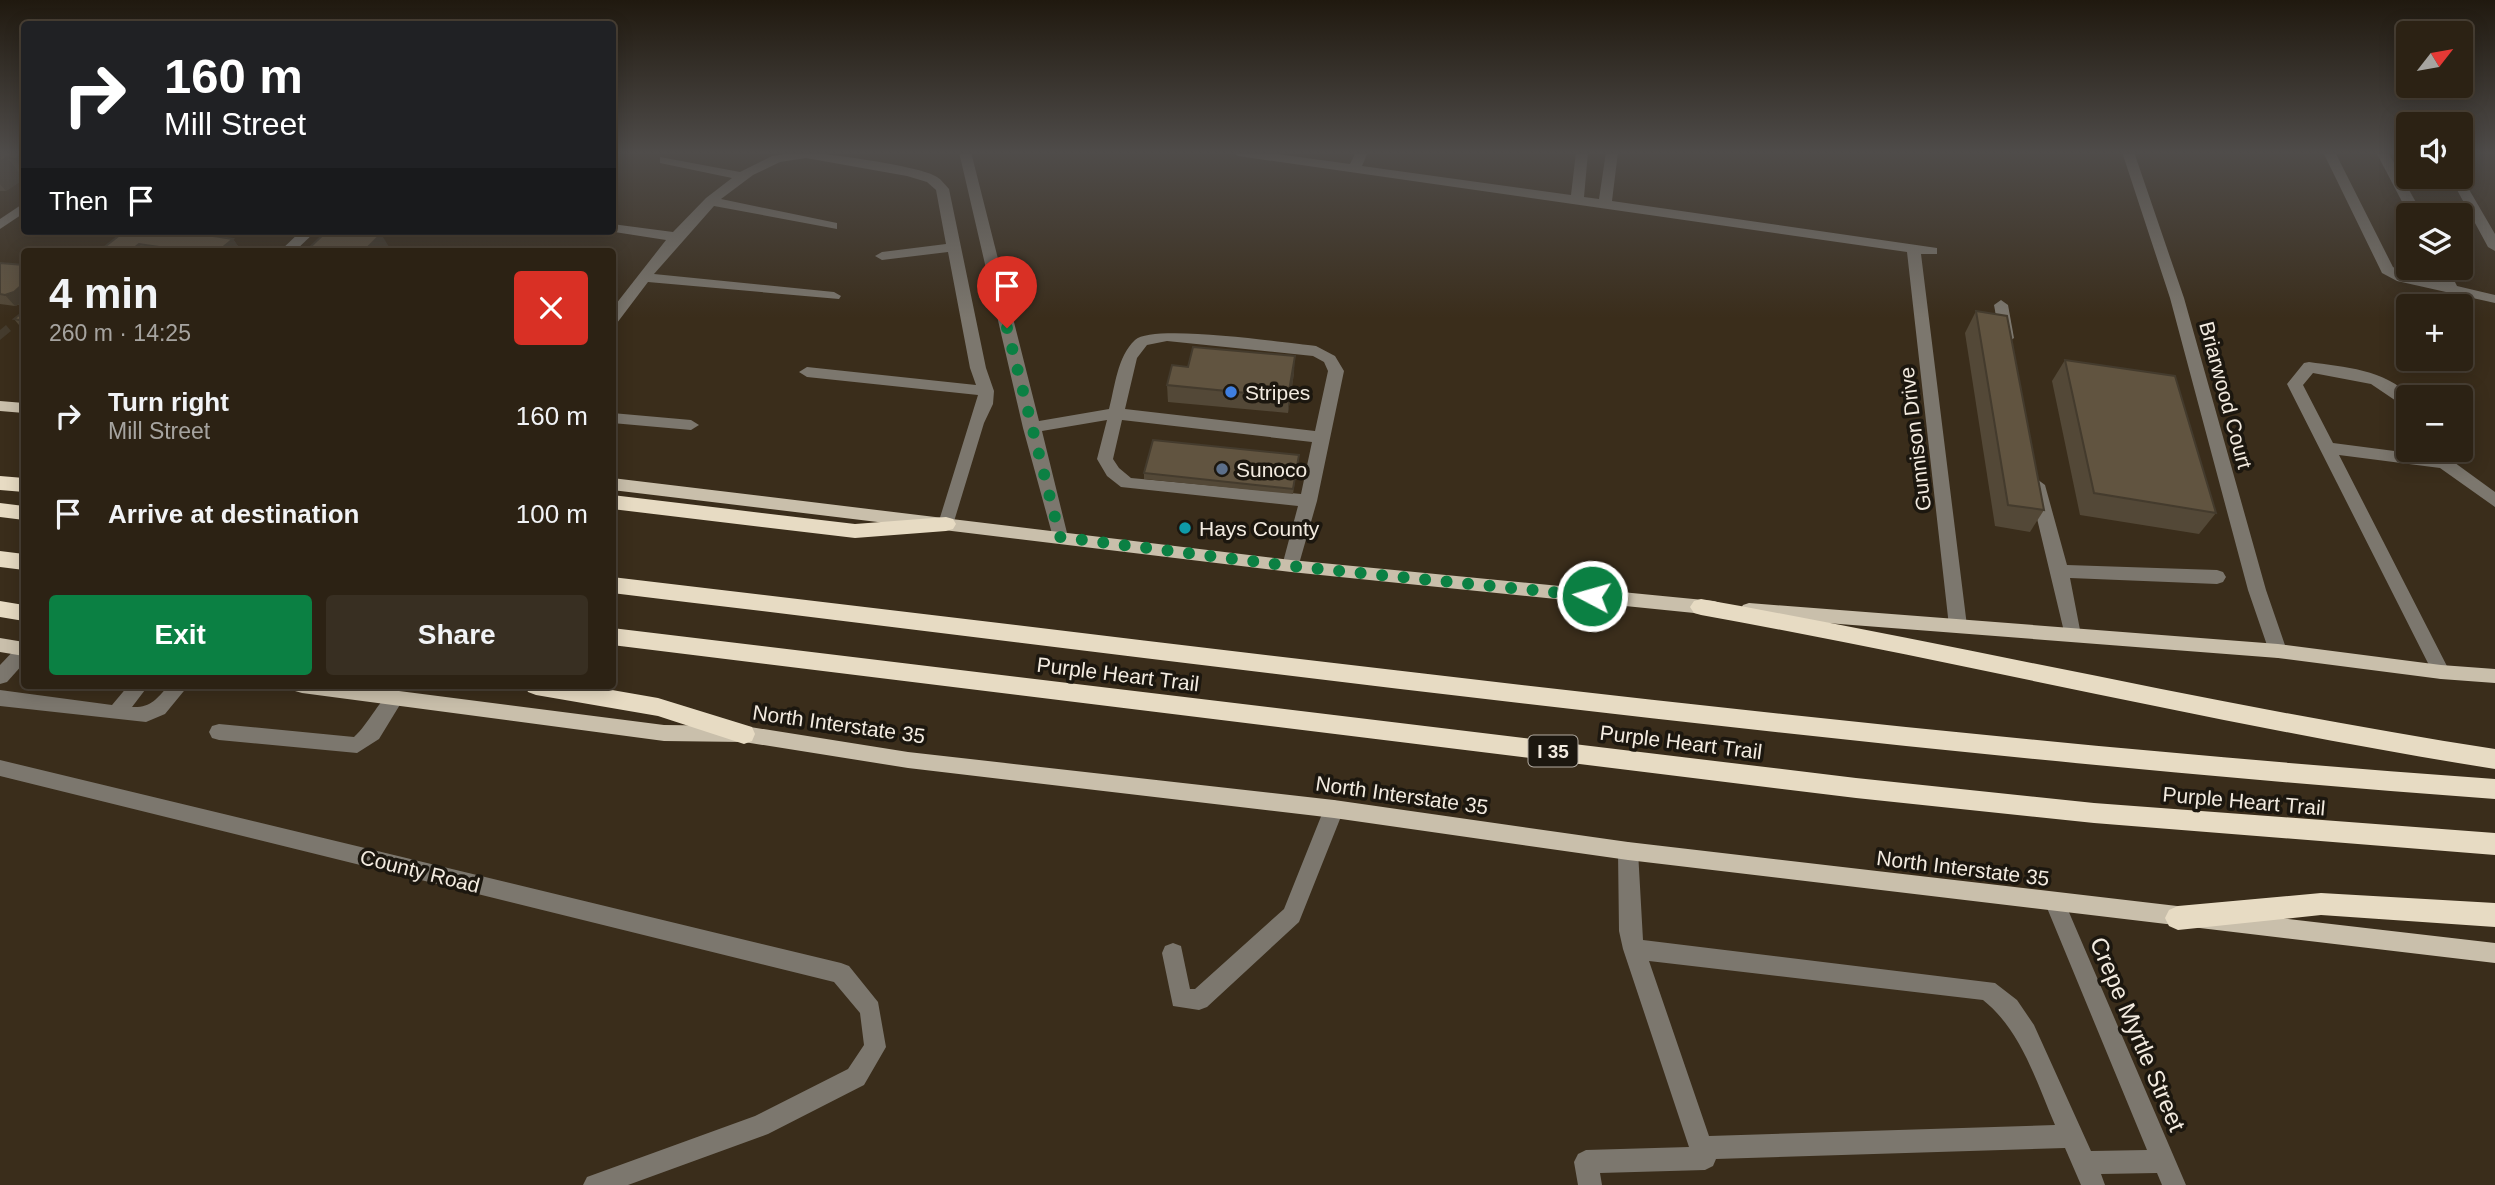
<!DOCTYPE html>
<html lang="en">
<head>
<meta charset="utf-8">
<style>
	body { margin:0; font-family:Arial,sans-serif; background:#382f22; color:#f1f3f6; height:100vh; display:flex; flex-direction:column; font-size:26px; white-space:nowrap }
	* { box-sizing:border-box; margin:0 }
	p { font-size:23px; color:#a6a4a0 }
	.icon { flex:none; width:38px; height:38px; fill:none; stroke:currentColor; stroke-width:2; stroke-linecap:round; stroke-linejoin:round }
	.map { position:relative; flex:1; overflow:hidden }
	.side { position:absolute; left:21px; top:248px; width:595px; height:441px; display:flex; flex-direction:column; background:#2c2214; border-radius:7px; box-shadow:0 4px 18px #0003,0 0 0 2px #483f34 }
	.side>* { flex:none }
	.top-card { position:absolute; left:21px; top:21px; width:595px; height:214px; border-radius:7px; box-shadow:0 4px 18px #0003,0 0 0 2px #483f34; background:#202124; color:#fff; overflow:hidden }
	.needle { width:46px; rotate:59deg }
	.buttons { position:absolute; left:2396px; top:21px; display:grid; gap:14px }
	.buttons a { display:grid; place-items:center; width:77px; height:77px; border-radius:7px; background:#2c2214; box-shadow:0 4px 18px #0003,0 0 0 2px #483f34; font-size:35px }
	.pin { position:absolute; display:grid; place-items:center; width:60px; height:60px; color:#fff; margin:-72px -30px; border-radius:50% 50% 50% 0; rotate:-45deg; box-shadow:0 0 7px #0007 }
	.pin .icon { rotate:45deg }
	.me { position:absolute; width:77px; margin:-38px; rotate:276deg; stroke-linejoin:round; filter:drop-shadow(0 0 5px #0008) }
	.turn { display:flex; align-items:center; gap:24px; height:147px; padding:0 28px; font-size:32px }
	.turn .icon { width:91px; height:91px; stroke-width:2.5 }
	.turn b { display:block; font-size:49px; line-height:60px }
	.then { display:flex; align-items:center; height:66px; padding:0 28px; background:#0003; gap:14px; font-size:26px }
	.round { display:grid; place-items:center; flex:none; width:74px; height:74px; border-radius:7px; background:#382f22 }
	.headline { display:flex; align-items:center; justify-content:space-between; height:119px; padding:0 28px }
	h1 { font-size:42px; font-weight:700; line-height:52px }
	.action { display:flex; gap:14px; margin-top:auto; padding:14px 28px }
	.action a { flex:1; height:80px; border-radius:7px; background:#0b8043; color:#fff; font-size:28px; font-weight:700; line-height:80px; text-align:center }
	.action a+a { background:#382f22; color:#f1f3f6 }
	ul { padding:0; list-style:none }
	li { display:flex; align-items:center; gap:21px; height:98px; padding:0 28px }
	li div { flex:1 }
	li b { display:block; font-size:26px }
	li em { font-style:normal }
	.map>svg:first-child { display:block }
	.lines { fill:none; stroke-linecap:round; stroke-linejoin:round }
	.minor { fill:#7c776e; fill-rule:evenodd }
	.major { fill:#c9bfab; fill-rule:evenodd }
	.highway { fill:#e7dbc3; fill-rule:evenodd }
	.wall { fill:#534837 }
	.shaded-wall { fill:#443b2d }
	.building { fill:#615440; stroke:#443b2d; stroke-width:2 }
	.route { stroke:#0b8043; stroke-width:12; stroke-dasharray:0 21.6 }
	.shop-dot { fill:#3f7fe0; stroke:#1c170f; stroke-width:2.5 }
	.service-dot { fill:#5c6f8a; stroke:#1c170f; stroke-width:2.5 }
	.culture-dot { fill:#0f9aa8; stroke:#1c170f; stroke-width:2.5 }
	.labels { text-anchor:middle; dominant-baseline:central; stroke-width:7; stroke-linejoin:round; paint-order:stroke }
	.shield { fill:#1c170f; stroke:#b2aba1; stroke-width:2 }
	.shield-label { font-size:19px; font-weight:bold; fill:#f3ebe0 }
	.poi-label { font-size:21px; fill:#f3ebe0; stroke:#1c170f; text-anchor:start }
	.street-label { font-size:21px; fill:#f3ebe0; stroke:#1c170f }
	.near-street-label { font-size:24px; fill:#f3ebe0; stroke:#1c170f }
</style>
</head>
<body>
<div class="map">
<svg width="2495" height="1185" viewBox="0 0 2495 1185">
	<rect width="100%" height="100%" fill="#3a2d1b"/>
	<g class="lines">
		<!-- minor -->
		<g class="minor">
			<path d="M797,152c22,0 125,14 140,25 5,3 8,8 12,12l37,179 8,23 -1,13 -9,19 -32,105 -6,2 -8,-6 40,-129 -171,-18 -8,-5 8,-5 169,18 -6,-17 -22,-116 -66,8 -7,-4 7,-4 64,-8 -10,-54 -9,-8 -20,-6 -101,-18 -26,4 -27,13 -32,24 116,24v6l-123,-23 -60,68 180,18 7,4 -2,3 -191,-17 -31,41 -5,2v-16l54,-69 -58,-9h4v-7l61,8 33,-34 26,-20 -72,-15v-6l80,15 32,-16z"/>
			<path d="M959,152h12l68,269 70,-12c6,-22 8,-52 26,-69 18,-17 151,3 181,6l19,10 9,15 -27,130 -20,70h-12l-3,-5 16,-60 -177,-19 -14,-11 -10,-17 10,-39 -65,11 26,106 -2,4h-12l-31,-113zM1167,341l146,15 11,6 4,9 -13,60 -190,-22 12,-51 10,-13zM1122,420l190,22 -11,52 -170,-16 -12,-10 -6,-9z"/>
			<path d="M1232,152h31l87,12 6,-12h12l-6,14 209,29 5,-43h12l-4,45 15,2 7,-47h12l-6,49 325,47v6h-16l46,372 -3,5h-12l-3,-5 -42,-374 -669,-96z"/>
			<path d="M2122,152h12l50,146 82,292 21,61 -3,5 -6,2 -6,-2 -3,-5 -21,-61 -78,-292z"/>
			<path d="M2323,152h12l58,115 13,8 35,7 -7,-14h14l9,18 38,9v8l-98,-22 -15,-8z"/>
			<path d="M2376,152h12l35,63h-14z"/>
			<path d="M2460,174l35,60v17l-7,-4 -38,-70h10z"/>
			<path d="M24,203v10l-24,16v-10z"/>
			<path d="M301,231h15l-22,21h-15z"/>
			<path d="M2001,300l7,5 6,33 -7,5 -7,-5 -6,-33z"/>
			<path d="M2309,362c35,5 76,7 102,35h-3v12l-37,-25 -58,-11 -10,12 30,58 100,13 -2,-6h16l4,10 44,32v15l-55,-39 -101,-13 111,217 -3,5 -6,2 -6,-2 -148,-293 17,-21z"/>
			<path d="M612,413l79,7 8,5 -8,5 -79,-7z"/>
			<path d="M2037,479l8,6 22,80 150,5 6,2 3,5 -3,5 -6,2 -147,-6 11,57 -3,5h-12l-37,-155z"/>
			<path d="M24,644v19l-17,19 -7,2v-19l18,-19z"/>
			<path d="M128,686h20l-16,21c18,1 25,-8 36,-21h20l-23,28 -19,8 -146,-16v-16l112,15z"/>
			<path d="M394,690l7,3 2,5 -2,5 -22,36 -22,14 -138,-13 -7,-2 -3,-6 3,-6 7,-2 135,13c14,-12 28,-42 40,-47z"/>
			<path d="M0,760l841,203 8,3 29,36 8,45 -22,38 -96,49 -140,51h-45l4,-8 168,-61 93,-47 16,-24 -4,-32 -26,-31 -834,-206z"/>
			<path d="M1334,800l7,3 3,6 -45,113 -92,85 -8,3 -26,-4 -11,-53 3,-7 8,-3 8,3 9,43h5l89,-80 40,-100 3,-6z"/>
			<path d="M1628,842l7,3 3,6 5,89 352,43 22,17 17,25 57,126 56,-1 -102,-247 3,-7 7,-3 7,3 124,289h-24l-5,-12 -56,1 4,11h-24l-16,-37 -349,11 -3,7 -8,4 -105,3 2,12h-24l-4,-23 4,-8 8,-4 103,-3 -66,-198 -4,-18 -1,-80 3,-6zM1649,961l334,39c38,30 53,81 72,125l-346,11z"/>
		</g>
		<!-- major -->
		<g class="major">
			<path d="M0,401l24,2v10l-24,-2z"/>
			<path d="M612,478l679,82 423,41 6,2 3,5 -3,5 -6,2 -423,-43 -679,-82z"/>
			<path d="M1749,603l529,41 163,21 54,4v14l-54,-4 -163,-21 -529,-41 -6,-2 -3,-5 3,-5z"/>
			<path d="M0,638l24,4v14l-24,-4z"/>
			<path d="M293,686h67l304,39 80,1 164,26 426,48 294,42 867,101v20l-867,-103 -294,-42 -426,-50 -164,-26 -80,-1 -362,-48 -7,-2z"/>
		</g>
		<!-- highway -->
		<g class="highway">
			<path d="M0,476l24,2v14l-24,-2z"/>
			<path d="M612,495l243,29 91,-7 7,2 3,5 -3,5 -7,2 -91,7 -243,-29z"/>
			<path d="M0,503l24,3v14l-24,-3z"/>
			<path d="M0,551l24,3v16l-24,-3z"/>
			<path d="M612,577c627,73 1253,157 1883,202v20c-630,-46 -1256,-131 -1883,-206z"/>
			<path d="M1701,599c265,47 528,109 794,150v20c-266,-42 -529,-106 -794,-154l-7,-2 -4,-6 4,-6z"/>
			<path d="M0,601l24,4v16l-24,-4z"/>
			<path d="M612,628l1244,150 238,25 401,30v22l-401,-32 -238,-25 -1244,-153z"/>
			<path d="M525,686h64l69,12 94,29 3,7 -3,7 -8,3 -86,-28 -122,-21 -8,-3z"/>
			<path d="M2321,893l174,10v24l-174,-12 -143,15 -9,-4 -4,-8 4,-8 9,-4z"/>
		</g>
	</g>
	<!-- wall -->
	<g class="wall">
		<path d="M0,152h24v27l-18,12h-6z"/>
		<path d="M125,231l108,8 9,13h-144z"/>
		<path d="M0,263l24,40 -9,3 -15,-2z"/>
		<path d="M24,311v20l-10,-12z"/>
		<path d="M1976,311l68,199 -14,22 -35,-6 -30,-193z"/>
		<path d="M2065,360l151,153 -17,21 -119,-19 -28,-134z"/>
		<path d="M1188,367l106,6 -6,40 -120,-11 -1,-17z"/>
		<path d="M1299,455l-6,39 -149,-15v-6z"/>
	</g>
	<!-- shaded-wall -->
	<g class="shaded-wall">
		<path d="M11,152h13v19l-9,-12z"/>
		<path d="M7,157l17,22 -18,12 -6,-7v-22z"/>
		<path d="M381,234l10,16 -2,2h-26z"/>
		<path d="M233,239l9,13h-25z"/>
		<path d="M139,244l6,8h-16z"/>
		<path d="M24,283v19l-9,4 -10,-11z"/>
		<path d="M6,325l5,6 -11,9v-10z"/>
		<path d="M1295,356l-1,17 -6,40v-16z"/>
	</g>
	<!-- building -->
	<g class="building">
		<path d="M0,152h11l12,1 -8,6 -8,-2 -7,5z"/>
		<path d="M125,231h55l53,8 -16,13h-24l-54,-8 -10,8h-31z"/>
		<path d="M327,231h30l24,3 -18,18h-58z"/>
		<path d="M0,263l24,2v18l-10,9 -9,3 -5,-1z"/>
		<path d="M24,311v10l-10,-2z"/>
		<path d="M1976,311l31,5 37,194 -36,-5z"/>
		<path d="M1193,347l102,9 -7,41 -121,-12 5,-20 16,2z"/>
		<path d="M2065,360l110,16 41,137 -122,-20z"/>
		<path d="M1153,440l146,15 -6,34 -149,-16z"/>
	</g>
	<!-- sky -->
	<linearGradient id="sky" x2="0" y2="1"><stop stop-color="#20190f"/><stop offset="0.48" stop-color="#4f4c4a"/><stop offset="1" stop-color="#4f4c4a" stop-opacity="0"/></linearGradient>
	<rect width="2495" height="318" fill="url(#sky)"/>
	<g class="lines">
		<!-- route -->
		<path class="route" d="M1007,328l53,209 230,29 302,30"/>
	</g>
	<!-- markers -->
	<circle class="shop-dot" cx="1231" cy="392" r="7"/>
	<circle class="service-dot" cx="1222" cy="469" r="7"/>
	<circle class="culture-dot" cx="1185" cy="528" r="7"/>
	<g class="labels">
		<!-- shield labels -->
		<rect class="shield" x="1528.5" y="735.5" width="49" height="31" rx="5"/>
		<g class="shield-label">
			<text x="1553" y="751">I 35</text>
		</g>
		<!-- poi labels -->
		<g class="poi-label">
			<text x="1245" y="392">Stripes</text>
			<text x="1236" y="469">Sunoco</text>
			<text x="1199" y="528">Hays County</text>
		</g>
		<!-- street labels -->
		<g class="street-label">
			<text transform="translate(2226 395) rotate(75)">Briarwood Court</text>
			<text transform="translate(1915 439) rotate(-97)">Gunnison Drive</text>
			<text transform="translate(1118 674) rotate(7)">Purple Heart Trail</text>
			<text transform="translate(839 724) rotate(8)">North Interstate 35</text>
			<text transform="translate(1681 742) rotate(7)">Purple Heart Trail</text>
			<text transform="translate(1402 795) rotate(8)">North Interstate 35</text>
			<text transform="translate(2244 801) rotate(5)">Purple Heart Trail</text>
			<text transform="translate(1963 868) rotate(7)">North Interstate 35</text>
			<text transform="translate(420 871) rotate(14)">County Road</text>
		</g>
		<!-- near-street labels -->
		<g class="near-street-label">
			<text transform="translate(2138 1034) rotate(67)">Crepe Myrtle Street</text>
		</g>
	</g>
</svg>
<div class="buttons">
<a><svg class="needle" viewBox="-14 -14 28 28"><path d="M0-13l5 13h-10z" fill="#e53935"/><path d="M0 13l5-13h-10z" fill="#a6a4a0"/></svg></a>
<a><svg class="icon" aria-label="sound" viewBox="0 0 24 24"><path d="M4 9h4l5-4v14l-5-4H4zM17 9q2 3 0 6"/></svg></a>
<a><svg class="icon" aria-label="layers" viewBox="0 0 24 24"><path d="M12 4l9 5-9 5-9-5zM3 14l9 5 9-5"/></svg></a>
<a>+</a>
<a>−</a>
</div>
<div class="pin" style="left:1007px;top:328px;background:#d93025"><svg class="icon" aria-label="arrive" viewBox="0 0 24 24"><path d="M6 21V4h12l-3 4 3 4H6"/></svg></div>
<svg class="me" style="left:1592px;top:596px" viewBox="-20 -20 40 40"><circle r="17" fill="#0b8043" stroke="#fff" stroke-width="3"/><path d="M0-11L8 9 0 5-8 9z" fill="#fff"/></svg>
<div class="top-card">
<div class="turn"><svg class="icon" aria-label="right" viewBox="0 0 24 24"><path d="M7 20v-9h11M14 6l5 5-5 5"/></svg><div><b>160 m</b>Mill Street</div></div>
<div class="then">Then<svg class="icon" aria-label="arrive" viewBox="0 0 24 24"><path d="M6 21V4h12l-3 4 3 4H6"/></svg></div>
</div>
<section class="side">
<div class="headline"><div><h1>4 min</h1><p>260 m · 14:25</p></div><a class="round" style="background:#d93025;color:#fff"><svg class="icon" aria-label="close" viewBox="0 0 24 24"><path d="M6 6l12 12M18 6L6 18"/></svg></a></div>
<ul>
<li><svg class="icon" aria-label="right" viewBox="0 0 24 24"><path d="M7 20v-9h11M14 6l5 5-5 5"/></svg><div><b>Turn right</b><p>Mill Street</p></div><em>160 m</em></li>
<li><svg class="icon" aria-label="arrive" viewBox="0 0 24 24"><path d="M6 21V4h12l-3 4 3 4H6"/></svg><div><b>Arrive at destination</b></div><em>100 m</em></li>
</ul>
<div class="action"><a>Exit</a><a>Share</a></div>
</section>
</div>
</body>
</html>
